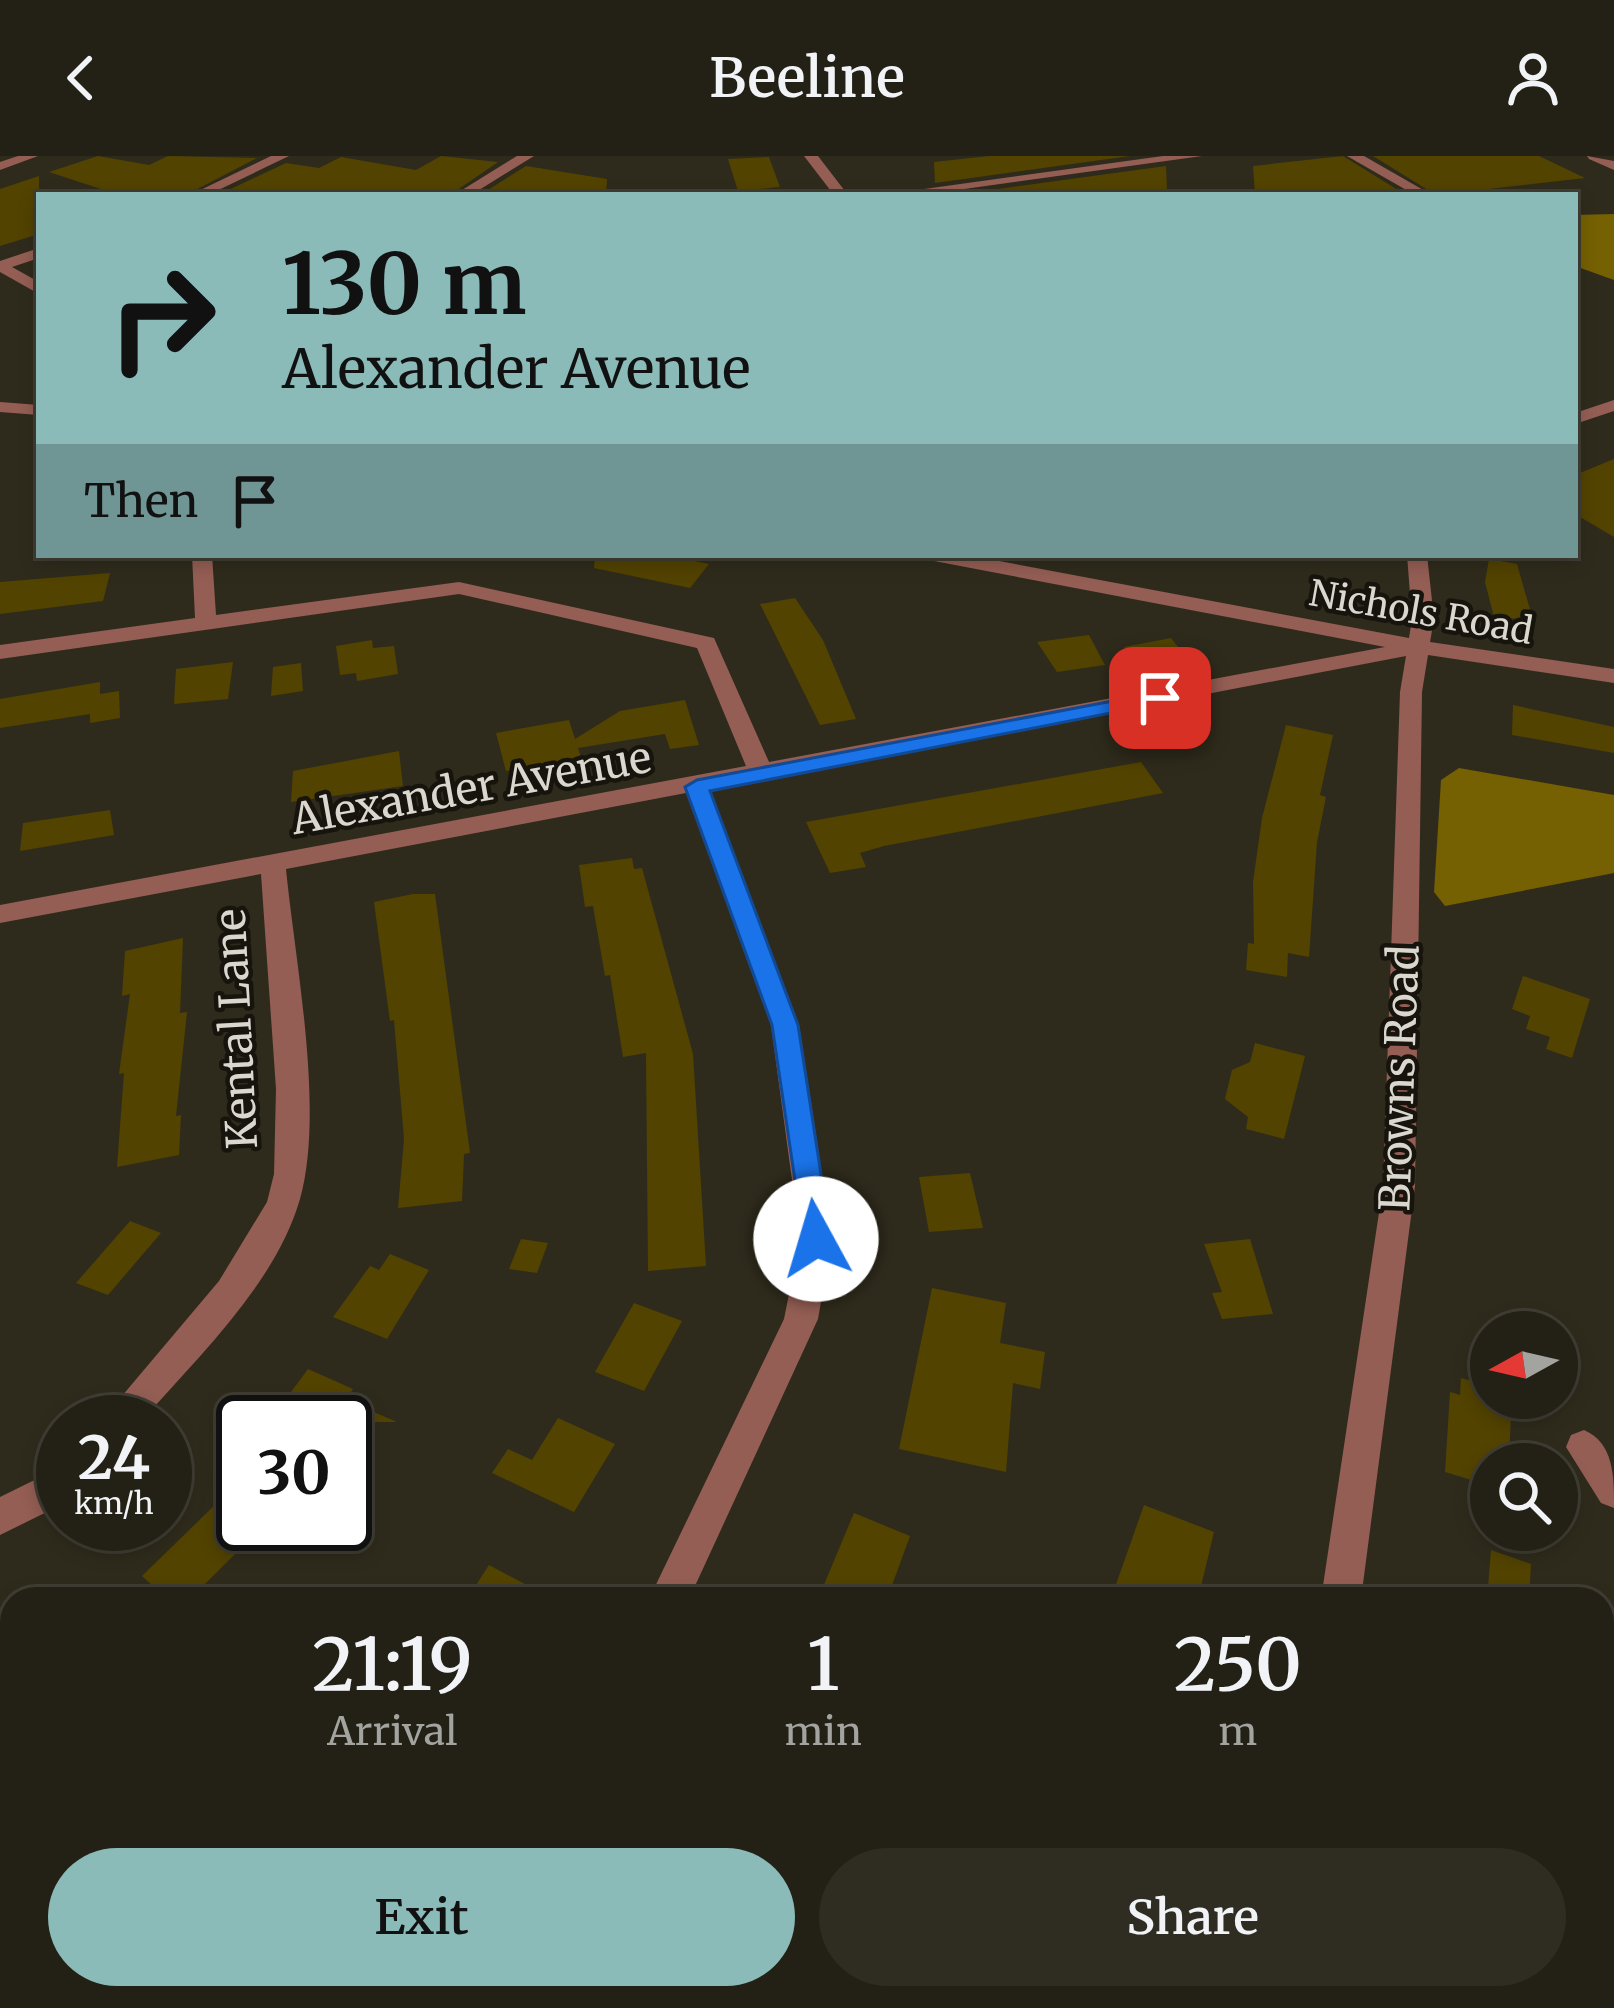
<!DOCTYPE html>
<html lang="en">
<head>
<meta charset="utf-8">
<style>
	body { margin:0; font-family:Merriweather,serif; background:#2f2d22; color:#f1f3f6; height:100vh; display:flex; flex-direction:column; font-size:45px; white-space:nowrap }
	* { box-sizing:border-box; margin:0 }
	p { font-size:39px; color:#a3a3a0 }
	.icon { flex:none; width:66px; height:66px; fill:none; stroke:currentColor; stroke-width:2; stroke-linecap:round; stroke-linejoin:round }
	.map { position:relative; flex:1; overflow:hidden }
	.sheet { position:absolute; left:0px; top:1431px; width:1614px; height:423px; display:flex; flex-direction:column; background:#232015; border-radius:36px 36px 0 0; box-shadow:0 6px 18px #0003,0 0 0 3px #403e34 }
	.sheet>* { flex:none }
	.top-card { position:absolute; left:36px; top:36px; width:1542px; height:366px; border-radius:0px; box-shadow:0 6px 18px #0003,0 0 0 3px #403e34; background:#8bbbb9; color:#111; overflow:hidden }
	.needle { width:78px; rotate:262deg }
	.fabs { position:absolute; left:1470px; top:1155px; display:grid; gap:24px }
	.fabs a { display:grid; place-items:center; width:108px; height:108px; border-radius:50%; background:#232015; box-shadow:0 6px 18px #0003,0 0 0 3px #403e34; font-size:60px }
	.speed { position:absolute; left:36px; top:1239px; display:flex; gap:24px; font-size:60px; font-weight:700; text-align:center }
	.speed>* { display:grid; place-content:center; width:156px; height:156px; border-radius:50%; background:#232015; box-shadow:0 6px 18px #0003,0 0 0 3px #403e34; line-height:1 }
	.speed small { font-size:30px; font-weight:400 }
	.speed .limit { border:6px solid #111; border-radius:18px; background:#fff; color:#111 }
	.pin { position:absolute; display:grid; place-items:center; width:102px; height:102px; color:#fff; margin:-51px; border-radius:24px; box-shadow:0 6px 18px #0006 }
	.me { position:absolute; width:132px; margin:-66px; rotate:354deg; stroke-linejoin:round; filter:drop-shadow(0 0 9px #0008) }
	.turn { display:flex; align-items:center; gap:42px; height:252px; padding:0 48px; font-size:54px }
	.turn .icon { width:156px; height:156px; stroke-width:2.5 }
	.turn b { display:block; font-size:84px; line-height:102px }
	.then { display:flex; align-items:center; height:114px; padding:0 48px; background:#0003; gap:24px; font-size:45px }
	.eta { display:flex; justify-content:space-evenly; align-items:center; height:204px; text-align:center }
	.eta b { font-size:72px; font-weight:600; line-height:84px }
	.button { display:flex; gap:24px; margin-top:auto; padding:24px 48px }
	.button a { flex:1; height:138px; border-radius:72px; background:#8bbbb9; color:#111; font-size:48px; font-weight:600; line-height:138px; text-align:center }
	.button a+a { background:#2f2d22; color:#f1f3f6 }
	header { display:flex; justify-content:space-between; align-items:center; height:156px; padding:0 48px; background:#232015; font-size:54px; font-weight:600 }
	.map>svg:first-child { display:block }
	.forest { fill:#756002 }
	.building { fill:#524300 }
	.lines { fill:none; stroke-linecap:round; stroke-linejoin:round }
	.minor { fill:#945e54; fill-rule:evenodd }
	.route { fill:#1a73e8; stroke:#114b97; stroke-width:3 }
	.labels { text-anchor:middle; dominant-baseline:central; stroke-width:9; stroke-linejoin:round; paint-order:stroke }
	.far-street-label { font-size:36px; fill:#dad7ce; stroke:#16140d }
	.street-label { font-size:42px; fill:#dad7ce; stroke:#16140d }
</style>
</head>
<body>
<header><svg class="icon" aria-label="back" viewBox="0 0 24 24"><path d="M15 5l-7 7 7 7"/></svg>Beeline<svg class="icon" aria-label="person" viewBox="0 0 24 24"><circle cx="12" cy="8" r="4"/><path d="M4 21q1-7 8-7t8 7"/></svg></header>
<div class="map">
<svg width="1614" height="1852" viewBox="0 0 1614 1852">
	<rect width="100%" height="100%" fill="#2f2b1c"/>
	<!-- forest -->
	<g class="forest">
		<path d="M1614,58v66l-39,-14v-51z"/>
		<path d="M1459,612l155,27v78l-169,33 -11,-14 7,-112z"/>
	</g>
	<!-- building -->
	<g class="building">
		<path d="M98,0l51,9 19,-9 89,2 -71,37h-67l-70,-23z"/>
		<path d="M441,0l57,6 -48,33h-232l68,-32 33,5 22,-11 75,13z"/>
		<path d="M989,0h141l-195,27 -1,-21z"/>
		<path d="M1343,0l63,39h-151l-2,-29z"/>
		<path d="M1373,0h166l46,22 -149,17z"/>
		<path d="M769,1l11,30 -42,4 -10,-32z"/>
		<path d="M526,10l81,13 -1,16h-126z"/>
		<path d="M1166,10l1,25 -31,4h-182z"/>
		<path d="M39,20v58l-39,12v-57z"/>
		<path d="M1614,303v78l-39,-23v-39z"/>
		<path d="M595,399h70l44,9 -19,24 -96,-20z"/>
		<path d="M1489,403l28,5 16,56 -39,-3 -9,-35z"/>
		<path d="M110,417l-7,28 -103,13v-32z"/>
		<path d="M795,442l28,42 33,79 -36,6 -60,-121z"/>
		<path d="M1089,479l16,30 -48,7 -20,-30z"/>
		<path d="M1171,482l19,24 -48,8 -18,-23z"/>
		<path d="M372,484l1,8 21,-2 4,28 -41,7 -1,-8 -16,2 -4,-29z"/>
		<path d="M233,506l-5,37 -54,5 2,-35z"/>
		<path d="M301,507l2,28 -32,5 2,-29z"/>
		<path d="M100,526v12l19,-3 1,27 -30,5v-9l-90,14v-29z"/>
		<path d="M685,544l14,45 -29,4 -5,-15 -87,14 3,9 -75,14 -10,-38 73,-13 6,19 45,-28z"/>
		<path d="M1513,549l101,22v26l-102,-18z"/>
		<path d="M1286,569l47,10 -13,60 6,2 -9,45 -8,115 -21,-4 -1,24 -41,-7 2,-27 6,1 -1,-62 9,-64z"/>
		<path d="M399,595l4,35 -112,16 2,-31z"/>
		<path d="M1141,606l22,31 -279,53 -24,7 6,14 -36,6 -24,-51z"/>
		<path d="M110,654l4,25 -94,16 3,-28z"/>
		<path d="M632,702l2,11 8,-1 51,186 13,212 -58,5 -2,-218 -23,4 -13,-82 -5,1 -12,-70 -8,1 -6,-42z"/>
		<path d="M413,738h22l35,259 -6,1 -2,47 -64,7 6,-69 -10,-119 -4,1 -16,-119z"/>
		<path d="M183,782l-3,75 7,-1 -11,104 5,-1 -2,40 -62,12 7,-94 -5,1 11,-80 -8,2 3,-45z"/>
		<path d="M1523,820l67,23 -18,59 -26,-9 4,-12 -24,-8 4,-13 -18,-7z"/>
		<path d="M1255,887l50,13 -21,83 -38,-10 2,-12 -23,-18 7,-29 18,-8z"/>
		<path d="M970,1017l13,55 -54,4 -10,-55z"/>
		<path d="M130,1065l31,12 -53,62 -32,-12z"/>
		<path d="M521,1083l27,4 -11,30 -28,-4z"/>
		<path d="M1250,1083l23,75 -51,5 -10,-26 10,-1 -18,-48z"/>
		<path d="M390,1098l39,16 -42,69 -54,-22 37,-51 9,4z"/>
		<path d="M932,1132l74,15 -6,40 45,9 -5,37 -27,-6 -7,89 -107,-23z"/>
		<path d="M634,1147l48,18 -38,70 -49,-19z"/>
		<path d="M308,1213l45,20 -7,11 51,22h-128z"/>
		<path d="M1461,1222l30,8 -1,19 21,6 -2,53h-18v22l-46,-14 5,-80 10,3z"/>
		<path d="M558,1262l57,26 -41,68 -82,-39 16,-24 24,11z"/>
		<path d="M222,1342l21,17v9h10l-22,22 6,6 -47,47h-23l-25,-23z"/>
		<path d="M1144,1349l70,27 -16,67h-68l-17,-6z"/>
		<path d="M854,1357l56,23 -23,63h-69z"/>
		<path d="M1491,1394l40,14 -2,35h-42z"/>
		<path d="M489,1409l64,34h-86z"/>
	</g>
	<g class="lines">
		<!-- minor -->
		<g class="minor">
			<path d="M18,0h20l-38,14v-8z"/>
			<path d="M271,0h18l-81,39h-18z"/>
			<path d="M517,0h17l-63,39h-17z"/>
			<path d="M804,0h14l30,39h-14z"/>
			<path d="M1163,0h39l-281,39h-40z"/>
			<path d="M1347,0h17l68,39h-17z"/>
			<path d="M1587,0l27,5v9l-25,-11z"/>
			<path d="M39,92v10l-27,9 27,15v12l-39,-22v-11z"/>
			<path d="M1614,244v11l-39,13v-11z"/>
			<path d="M0,246l39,3v10l-39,-3z"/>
			<path d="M192,399h20l4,60 243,-33 255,56 55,124 616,-115 -451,-86 -10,-6h43l442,83 3,-19 -5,-64h20l7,64 -4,23 184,27v14l-186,-28 -6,37 -7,494 -54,413h-40l62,-413 17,-494 6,-36 -697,133 90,236 33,214 -14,80 -129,280h-40l135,-280 16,-80 -29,-214 -85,-232 -400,76c9,92 39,242 14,330 -25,86 -102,157 -159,223h-41l119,-141 48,-79 7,-28 2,-85 -15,-215 -261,49v-18l746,-139 -49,-118 -238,-54 -459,65v-14l195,-27z"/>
			<path d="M1584,1274c30,13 30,46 30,78l-13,-5 -35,-56 5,-12z"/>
			<path d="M63,1310v38l-63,31v-38z"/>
			<path d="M433,1842h48l-4,10h-48z"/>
			<path d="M1254,1842h46l-1,10h-46z"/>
		</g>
	</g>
	<!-- route -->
	<path class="route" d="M1160,536l10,6 -3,4 -457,89 88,234 33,214 -5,9h-21l-33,-223 -87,-238 12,-7z"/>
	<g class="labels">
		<!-- far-street labels -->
		<g class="far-street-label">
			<text transform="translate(1421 456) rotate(10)">Nichols Road</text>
		</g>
		<!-- street labels -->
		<g class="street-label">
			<text transform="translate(471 632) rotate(-10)">Alexander Avenue</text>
			<text transform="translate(236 873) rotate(-93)">Kental Lane</text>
			<text transform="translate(1399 922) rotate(-88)">Browns Road</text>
		</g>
	</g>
</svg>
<div class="fabs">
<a><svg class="needle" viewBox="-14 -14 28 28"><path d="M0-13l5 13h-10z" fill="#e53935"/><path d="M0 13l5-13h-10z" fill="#a3a3a0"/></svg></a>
<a><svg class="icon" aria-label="search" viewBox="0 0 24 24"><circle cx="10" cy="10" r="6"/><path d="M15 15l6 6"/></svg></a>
</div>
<div class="speed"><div>24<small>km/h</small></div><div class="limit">30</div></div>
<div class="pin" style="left:1160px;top:542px;background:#d93025"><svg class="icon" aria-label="arrive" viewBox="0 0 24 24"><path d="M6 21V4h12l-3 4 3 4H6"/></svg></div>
<svg class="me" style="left:816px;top:1083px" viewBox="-20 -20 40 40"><circle r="19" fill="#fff"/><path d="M0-13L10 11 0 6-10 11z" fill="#1a73e8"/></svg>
<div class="top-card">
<div class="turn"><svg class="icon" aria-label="right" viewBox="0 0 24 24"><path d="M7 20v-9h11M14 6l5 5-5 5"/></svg><div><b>130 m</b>Alexander Avenue</div></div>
<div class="then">Then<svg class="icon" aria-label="arrive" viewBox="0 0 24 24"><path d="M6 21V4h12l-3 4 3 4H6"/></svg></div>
</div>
<section class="sheet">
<div class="eta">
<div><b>21:19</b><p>Arrival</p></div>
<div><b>1</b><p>min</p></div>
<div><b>250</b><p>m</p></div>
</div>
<div class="button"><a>Exit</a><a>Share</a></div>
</section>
</div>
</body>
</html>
